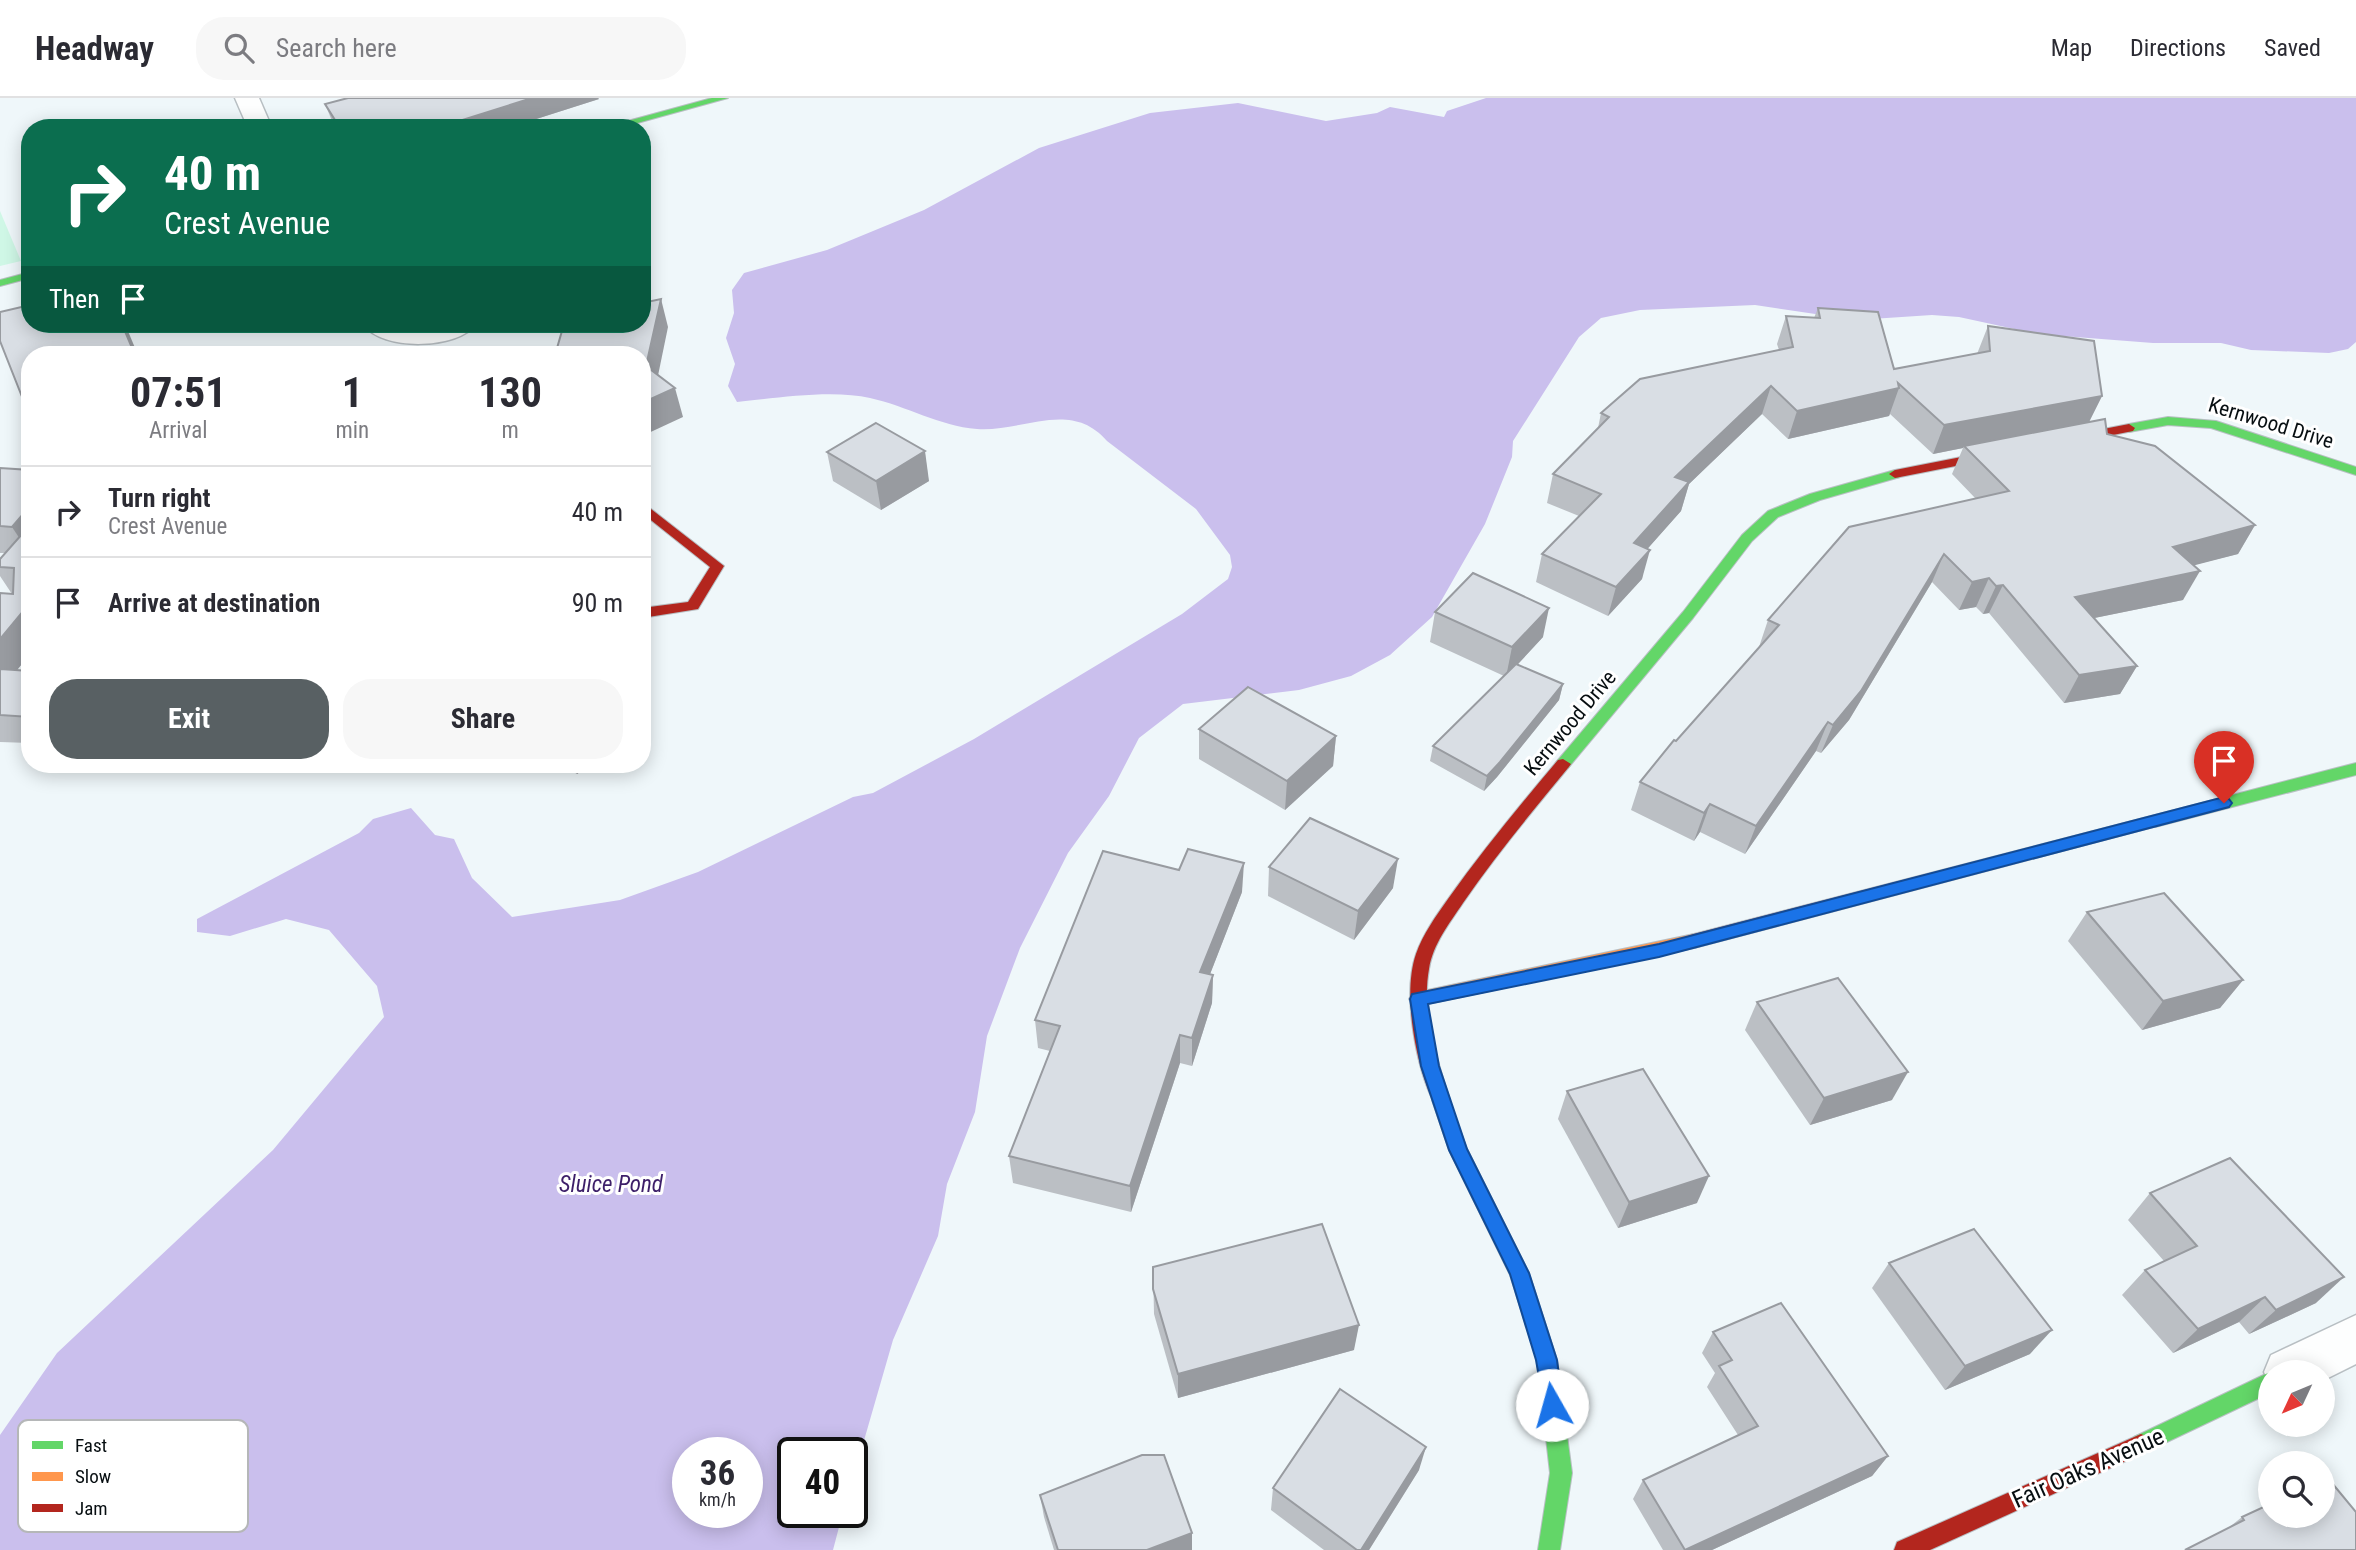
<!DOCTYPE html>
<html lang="en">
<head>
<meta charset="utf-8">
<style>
	body { margin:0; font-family:"Roboto Condensed",sans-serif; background:#f7f7f7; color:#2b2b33; height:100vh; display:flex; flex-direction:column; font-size:26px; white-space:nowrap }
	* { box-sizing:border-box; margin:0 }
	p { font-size:23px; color:#7c7c81 }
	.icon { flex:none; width:38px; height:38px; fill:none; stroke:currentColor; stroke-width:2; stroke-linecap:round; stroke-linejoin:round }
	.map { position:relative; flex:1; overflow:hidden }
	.details { position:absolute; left:21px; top:248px; width:630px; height:427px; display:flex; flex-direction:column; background:#fff; border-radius:28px; box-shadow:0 4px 18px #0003 }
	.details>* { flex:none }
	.hud { position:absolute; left:21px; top:21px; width:630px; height:214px; border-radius:28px; box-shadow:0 4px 18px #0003; background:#0b6e4f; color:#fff; overflow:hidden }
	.needle { width:46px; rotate:226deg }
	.controls { position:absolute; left:2258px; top:1262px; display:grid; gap:14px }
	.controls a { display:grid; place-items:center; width:77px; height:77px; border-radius:50%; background:#fff; box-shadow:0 4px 18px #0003; font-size:35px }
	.speed { position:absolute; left:672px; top:1339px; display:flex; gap:14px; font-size:35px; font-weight:700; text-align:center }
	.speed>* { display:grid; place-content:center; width:91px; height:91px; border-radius:50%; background:#fff; box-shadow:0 4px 18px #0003; line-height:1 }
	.speed small { font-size:18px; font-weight:400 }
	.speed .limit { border:4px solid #111; border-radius:10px; background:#fff; color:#111 }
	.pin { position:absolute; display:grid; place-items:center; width:60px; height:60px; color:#fff; margin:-72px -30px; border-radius:50% 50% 50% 0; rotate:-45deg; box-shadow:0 0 7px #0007 }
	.pin .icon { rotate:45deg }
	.me { position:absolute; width:77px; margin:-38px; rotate:353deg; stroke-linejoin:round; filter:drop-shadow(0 0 5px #0008) }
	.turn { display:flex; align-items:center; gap:24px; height:147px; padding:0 28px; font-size:32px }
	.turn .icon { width:91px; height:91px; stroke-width:2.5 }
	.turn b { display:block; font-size:49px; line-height:60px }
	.then { display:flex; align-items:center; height:66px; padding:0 28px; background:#0003; gap:14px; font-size:26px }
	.eta { display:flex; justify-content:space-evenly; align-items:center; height:119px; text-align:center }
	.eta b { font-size:42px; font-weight:700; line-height:49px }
	.action { display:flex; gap:14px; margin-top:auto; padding:14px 28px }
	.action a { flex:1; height:80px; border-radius:28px; background:#586063; color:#fff; font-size:28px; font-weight:700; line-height:80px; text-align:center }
	.action a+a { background:#f7f7f7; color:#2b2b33 }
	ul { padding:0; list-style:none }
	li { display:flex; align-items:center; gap:21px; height:91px; padding:0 28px; border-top:2px solid #e1e1e2 }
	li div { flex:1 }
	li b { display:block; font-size:26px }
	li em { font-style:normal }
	header { display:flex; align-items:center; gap:42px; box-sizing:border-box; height:98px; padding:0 35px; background:#fff; border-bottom:2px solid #e1e1e2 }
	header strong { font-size:33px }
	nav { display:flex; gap:38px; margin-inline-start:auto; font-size:24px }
	.search { width:490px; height:63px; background:#f7f7f7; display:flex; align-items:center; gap:18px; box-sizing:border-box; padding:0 24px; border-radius:28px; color:#7c7c81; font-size:26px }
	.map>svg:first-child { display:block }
	.green { fill:#cff7e6 }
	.water { fill:#cabfed; fill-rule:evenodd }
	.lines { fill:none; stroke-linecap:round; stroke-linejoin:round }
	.street-casing { stroke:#b8bfc3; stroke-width:3 }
	.fast-casing { stroke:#b8bfc3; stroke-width:2 }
	.slow-casing { stroke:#b8bfc3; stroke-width:2 }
	.jam-casing { stroke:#b8bfc3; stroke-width:2 }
	.street { fill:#fdfefe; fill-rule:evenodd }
	.fast { fill:#63d668; fill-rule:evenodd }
	.slow { fill:#ff974d; fill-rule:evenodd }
	.jam { fill:#b3261e; fill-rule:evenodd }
	.wall { fill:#bbbfc4 }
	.shaded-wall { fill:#989ba0 }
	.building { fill:#d9dee4; stroke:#989ba0; stroke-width:2 }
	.route { fill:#1a73e8; stroke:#114b97; stroke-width:2 }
	.labels { text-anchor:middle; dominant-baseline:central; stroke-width:6; stroke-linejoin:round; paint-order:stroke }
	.street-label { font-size:21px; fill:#070e11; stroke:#fff }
	.water-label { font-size:23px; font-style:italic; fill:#3d1f69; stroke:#fff }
	.near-street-label { font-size:24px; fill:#070e11; stroke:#fff }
	.key { fill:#fff; stroke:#b5b7b8; stroke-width:2 }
	.key-label { font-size:19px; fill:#070e11 }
</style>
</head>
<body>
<header>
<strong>Headway</strong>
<div class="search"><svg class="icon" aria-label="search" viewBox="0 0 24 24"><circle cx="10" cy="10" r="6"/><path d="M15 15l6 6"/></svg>Search here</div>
<nav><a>Map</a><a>Directions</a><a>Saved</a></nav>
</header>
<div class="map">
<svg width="2356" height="1452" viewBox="0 0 2356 1452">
	<rect width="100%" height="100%" fill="#eff7fa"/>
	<!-- green -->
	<path class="green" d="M0,113l21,50 -21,5z"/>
	<!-- water -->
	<path class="water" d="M1486,0h870v244l-8,7 -19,4 -78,-3 -30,-7h-68l-116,-9 -78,-17 -27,-2 -76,5 -101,-15 -115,5 -39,8 -22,19 -66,104 -1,16 -27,67 -53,93 -42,38 -39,21 -52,14 -116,14 -44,34 -30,58 -41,57 -48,95 -33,88 -12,76 -28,72 -9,52 -45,104 -41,142v-30h-59v60h50l-10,38h-833v-115l57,-82 216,-203 111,-133 -7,-31 -48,-56 -43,-11 -56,17 -33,-4v-13l162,-86 14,-14 38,-11 24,27 19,4 18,39 40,39 108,-17 78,-28 155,-75 20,-4 101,-54 208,-125 46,-35 4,-12 -2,-12 -34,-46 -89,-68c-36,-42 -83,-9 -130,-12 -38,-3 -70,-23 -107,-31 -37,-9 -95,0 -133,4l-9,-16 7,-22 -9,-26 8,-25 -2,-23 12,-17 83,-23 97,-40 115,-62 111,-35 88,-10 88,18 51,-8 13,-6 54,10 3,-6zM688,1354h59v60h-59z"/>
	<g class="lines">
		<defs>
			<g id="street">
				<path d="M235,0h24l13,30h-24z"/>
				<path d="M363,226h31l13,4 29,-4h40c-17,25 -94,28 -113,0z"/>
				<path d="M2356,1217v49l-34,17v-9h-52v13l-6,-13 7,-17z"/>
			</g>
			<g id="fast">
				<path d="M712,0h16l-109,30h-17z"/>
				<path d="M30,174v6l-30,8v-6z"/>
				<path d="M2168,319l48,4 140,46v8l-145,-47 -43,-3 -39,7 -6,-4 6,-4z"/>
				<path d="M1895,372l6,4 -1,3 -80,23 -42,17 -26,24 -59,77 -125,150h-10l-3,-4 3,-4 125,-148 59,-77 26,-24 42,-17z"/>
				<path d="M2356,665v12l-201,52 -8,-6 8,-6z"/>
				<path d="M1441,994l6,3 20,54 62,124 28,87 15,113 -12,77h-22l12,-77 -13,-113 -27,-85 -61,-125 -17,-50 3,-5z"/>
				<path d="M2270,1274v21l-122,58 -7,3 -7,-3 -4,-7 4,-7z"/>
			</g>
			<path id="slow" d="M1694,836l6,2 2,5 -2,5 -6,2 -276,58 -6,-2 -3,-5 3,-5 6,-2z"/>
			<g id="jam">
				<path d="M2129,326l6,4 -2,3 -238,47 -6,-4 6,-4z"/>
				<path d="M642,404l82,64 -26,43 -56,9v-10l46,-6 22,-35 -68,-54z"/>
				<path d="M1563,661l8,5 -3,4c-36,44 -73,88 -105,135 -14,21 -30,41 -34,66 -8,43 8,91 21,131l-3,5 -6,3 -6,-3c-19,-37 -33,-111 -19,-151 7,-20 20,-38 32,-55 34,-48 72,-94 110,-139z"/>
				<path d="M2155,717l8,6 -2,4 -467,123 -6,-2 -2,-5 2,-5 6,-2z"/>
				<path d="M2141,1336l7,3 4,7 -4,7 -218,99h-36l3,-8z"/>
			</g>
		</defs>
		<!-- street casing -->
		<use href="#street" class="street-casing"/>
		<!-- fast casing -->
		<use href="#fast" class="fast-casing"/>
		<!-- slow casing -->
		<use href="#slow" class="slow-casing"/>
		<!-- jam casing -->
		<use href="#jam" class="jam-casing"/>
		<!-- street -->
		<use href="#street" class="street"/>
		<!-- fast -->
		<use href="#fast" class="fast"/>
		<!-- slow -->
		<use href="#slow" class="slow"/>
		<!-- jam -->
		<use href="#jam" class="jam"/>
	</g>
	<!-- wall -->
	<g class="wall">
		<path d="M348,0h250l1,1 -91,29h-173l-10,-24z"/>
		<path d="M1818,210l76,61 83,-15 11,-28 114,70 -13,26 166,103 -17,29 -45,11 -10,35 -89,18 43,48 -17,28 -56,9 -75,-90 -6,1 -7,-7 -17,3 -27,-28 -83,138 -28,33 -5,-2 -71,103 -45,-22 -6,9 -63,-31 9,-28 119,-135 9,-27 208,-121 -24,-25 11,-26 -30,6 -43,-40 -1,2 -101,23 -26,-25 -73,70 -8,27 -34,38 -5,30 -34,37 -72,-34 6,-28 37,-38 -32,-13 6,-29 45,-46 3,-15 178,-63 -2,-6 9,-28 28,2z"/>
		<path d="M827,354l102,29 -48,29 -48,-29z"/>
		<path d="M0,370l30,2v184l-13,16 13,1v72l-30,-1v-149l12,1 -12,-18v-17l5,-6h-5z"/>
		<path d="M1435,514l108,25 -26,28 46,19 -4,16 -62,77 -13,14 -54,-30 3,-15 71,-70 -74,-34z"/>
		<path d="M1199,631l137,7 -3,30 -48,44 -86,-51z"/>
		<path d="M562,667h28l-13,9z"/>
		<path d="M1269,769l124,21 -39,52 -86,-44z"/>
		<path d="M1242,794l-32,82 3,1 -1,28 -20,63 -12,-3 -49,149 -118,-29 -4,-27 41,-105 -12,-3 -3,-28z"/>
		<path d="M2087,814l156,68 -23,28 -78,22 -74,-89z"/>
		<path d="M1757,904l135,98 -82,25 -65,-95z"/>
		<path d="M1567,993l130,112 -79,25 -60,-109z"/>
		<path d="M2150,1095l166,110 -67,31 -10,-12 -66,31 -51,-58 23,-25 19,-9 -36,-41z"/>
		<path d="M1889,1165l141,91 -85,36 -73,-102z"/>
		<path d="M1153,1169l201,83 -176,48 -24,-84z"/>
		<path d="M1713,1234l175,124 -16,20 -160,74h-49l-30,-51 10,-19 95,-45 -31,-48 8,-14 -13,-20z"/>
		<path d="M1419,1372l-50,80h-45l-53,-40 2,-22z"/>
		<path d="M1040,1397l152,38v17h-138l-10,-33z"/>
		<path d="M2356,1414l-129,17 15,-12z"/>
	</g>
	<!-- shaded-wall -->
	<g class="shaded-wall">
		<path d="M532,0h66l1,1 -91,29h-71z"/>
		<path d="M661,201l7,28 -14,68 -8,-29z"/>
		<path d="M122,226h3l13,31h-3z"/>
		<path d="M1771,288l-9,28 -73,70 -8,27 -54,61 7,-29 41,-66z"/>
		<path d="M675,290l8,29 -41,19v-33z"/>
		<path d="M1899,290l-10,28 -101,23 9,-28z"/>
		<path d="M2102,298l-14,28 -124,22 -1,2 -30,6 11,-29z"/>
		<path d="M925,353l4,30 -48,29 -5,-29z"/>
		<path d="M30,408v48l-18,-27z"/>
		<path d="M2255,427l-17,29 -81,21 16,-28z"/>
		<path d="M1650,452l-8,29 -34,37 8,-29z"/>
		<path d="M1944,456l-12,28 -83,138 -28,33 12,-28z"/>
		<path d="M2200,473l-17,29 -123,25 15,-28z"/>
		<path d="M1989,480l-13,29 -17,3 13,-28z"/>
		<path d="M2003,487l-14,28 -6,1 13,-28z"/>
		<path d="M30,505v51l-30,37v-52z"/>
		<path d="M1549,510l-6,29 -37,40 6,-30z"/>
		<path d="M2137,568l-17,28 -56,9 15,-28z"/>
		<path d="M1563,586l-4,16 -62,77 -13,14 3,-15z"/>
		<path d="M1828,624l-12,29 -71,103 11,-28z"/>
		<path d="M1336,638l-3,30 -48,44 2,-29z"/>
		<path d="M573,667h17l-13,9z"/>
		<path d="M1710,706l-10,28 -6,9 10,-28z"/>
		<path d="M1398,761l-5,29 -39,52 4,-29z"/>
		<path d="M1244,765l-2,29 -42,108v-28z"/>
		<path d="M1213,877l-1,28 -20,63v-28z"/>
		<path d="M2243,882l-23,28 -78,22 21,-29z"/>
		<path d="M1180,937v28l-49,149 -1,-26z"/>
		<path d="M1908,974l-16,28 -82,25 14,-27z"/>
		<path d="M1709,1078l-12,27 -79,25 11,-26z"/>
		<path d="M2344,1179l-28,26 -67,31 27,-24z"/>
		<path d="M2265,1199l-26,25 -66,31 25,-24z"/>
		<path d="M1359,1227l-5,25 -176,48v-24z"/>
		<path d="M2052,1232l-22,24 -85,36 20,-24z"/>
		<path d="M1426,1349l-7,23 -50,80h-8z"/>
		<path d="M1888,1358l-16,20 -160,74h-27z"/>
		<path d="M1192,1435v17h-45z"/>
	</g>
	<!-- building -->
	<g class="building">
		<path d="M348,0h184l-95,30h-97l-15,-24z"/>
		<path d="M661,201l-15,67 29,22 -33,15v-48h-87l9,-31h78v-21z"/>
		<path d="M30,207v19h92l13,31h-105v62l-30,-76v-29z"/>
		<path d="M1818,210l60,4 16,57 96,-18 -2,-25 106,15 8,55 -158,29 -46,-42 1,5 -102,23 -26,-25 -96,91 14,5 -55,61 16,7 -34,37 -74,-33 59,-60 -48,-20 56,-57 -8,-4 39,-34 153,-32 -7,-31 34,2z"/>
		<path d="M2105,321l2,15 48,12 100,79 -82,22 27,24 -125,26 62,69 -58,9 -76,-90 -7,1 -7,-8 -17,4 -28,-28 -83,137 -28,34 -5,-3 -72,104 -46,-22 -6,9 -64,-31 34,-42 2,1 103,-116 -11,-5 81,-93 160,-36 -45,-45z"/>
		<path d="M876,325l49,28 -49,30 -49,-29z"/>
		<path d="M0,370l30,2v36l-18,21 -12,-1z"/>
		<path d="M30,427v78l-30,36v-46l13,1 1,-26 -14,-1v-8z"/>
		<path d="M1473,475l76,35 -37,39 -77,-35z"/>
		<path d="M1516,566l47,20 -63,78 -13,14 -54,-30z"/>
		<path d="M0,571l30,2v46l-30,-2z"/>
		<path d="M1248,589l88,49 -49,45 -88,-52z"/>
		<path d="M1310,720l88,41 -40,52 -89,-44z"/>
		<path d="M1188,751l56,14 -44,109 13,3 -21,63 -12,-3 -50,151 -121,-30 51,-130 -25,-6 68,-169 76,19z"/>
		<path d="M2164,795l79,87 -80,21 -76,-89z"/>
		<path d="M1838,880l70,94 -84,26 -67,-96z"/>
		<path d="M1643,971l66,107 -80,26 -62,-111z"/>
		<path d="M2230,1060l114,119 -68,33 -11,-13 -67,32 -53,-59 52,-24 -47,-53z"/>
		<path d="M1322,1126l37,101 -181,49 -25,-85v-22z"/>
		<path d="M1974,1131l78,101 -87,36 -76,-103z"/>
		<path d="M1781,1205l107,153 -203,94 -42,-70 115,-54 -39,-60 13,-6 -19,-28z"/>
		<path d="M1340,1291l86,58 -65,103h-4l-84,-62z"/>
		<path d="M1142,1357h22l28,78 -45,17h-89l-18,-55z"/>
		<path d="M2327,1379l29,35v38h-171l59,-30 -2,-3 28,-13v12h52v-37z"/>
	</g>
	<!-- route -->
	<path class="route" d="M2224,699l5,2 3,4 -3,4 -570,150 -231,47 11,62 28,83 62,124 28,87 6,45 -3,7 -8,4 -7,-4 -9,-52 -26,-86 -61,-124 -28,-84 -11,-67 2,-5 247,-50z"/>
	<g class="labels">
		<!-- street labels -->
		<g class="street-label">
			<text transform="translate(2271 325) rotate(17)">Kernwood Drive</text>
			<text transform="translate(1570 625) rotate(-50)">Kernwood Drive</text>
		</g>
		<!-- water labels -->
		<g class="water-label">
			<text x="611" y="1086">Sluice Pond</text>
		</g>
		<!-- near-street labels -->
		<g class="near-street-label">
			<text transform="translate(2088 1370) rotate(-24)">Fair Oaks Avenue</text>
		</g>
	</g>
	<!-- legend -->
	<rect x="18" y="1322" width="230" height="112" rx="10" class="key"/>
	<rect x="32" y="1343" width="31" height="8" fill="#63d668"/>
	<rect x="32" y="1374" width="31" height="9" fill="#ff974d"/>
	<rect x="32" y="1406" width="31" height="8" fill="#b3261e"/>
	<g class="key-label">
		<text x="75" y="1354">Fast</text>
		<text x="75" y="1385">Slow</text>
		<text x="75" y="1417">Jam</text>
	</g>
</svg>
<div class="controls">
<a><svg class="needle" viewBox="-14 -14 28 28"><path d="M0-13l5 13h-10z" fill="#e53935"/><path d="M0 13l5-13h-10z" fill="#7c7c81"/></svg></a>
<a><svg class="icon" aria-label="search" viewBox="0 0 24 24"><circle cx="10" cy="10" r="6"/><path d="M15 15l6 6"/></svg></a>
</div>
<div class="speed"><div>36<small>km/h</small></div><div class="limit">40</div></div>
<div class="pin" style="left:2224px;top:705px;background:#d93025"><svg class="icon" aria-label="arrive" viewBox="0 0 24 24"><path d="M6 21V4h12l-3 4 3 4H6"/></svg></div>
<svg class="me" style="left:1552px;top:1307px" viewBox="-20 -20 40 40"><circle r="19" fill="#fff"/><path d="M0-13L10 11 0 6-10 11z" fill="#1a73e8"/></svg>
<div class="hud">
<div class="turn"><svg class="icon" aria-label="right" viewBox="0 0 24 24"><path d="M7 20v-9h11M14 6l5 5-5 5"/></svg><div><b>40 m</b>Crest Avenue</div></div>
<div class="then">Then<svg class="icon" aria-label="arrive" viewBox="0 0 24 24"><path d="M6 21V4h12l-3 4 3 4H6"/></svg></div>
</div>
<section class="details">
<div class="eta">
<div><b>07:51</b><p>Arrival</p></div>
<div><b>1</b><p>min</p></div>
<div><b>130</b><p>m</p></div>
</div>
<ul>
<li><svg class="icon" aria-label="right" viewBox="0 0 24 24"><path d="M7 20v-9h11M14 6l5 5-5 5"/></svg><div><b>Turn right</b><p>Crest Avenue</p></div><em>40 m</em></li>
<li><svg class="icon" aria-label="arrive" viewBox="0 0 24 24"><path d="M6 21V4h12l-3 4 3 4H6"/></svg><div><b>Arrive at destination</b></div><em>90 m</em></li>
</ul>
<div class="action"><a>Exit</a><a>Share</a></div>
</section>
</div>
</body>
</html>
